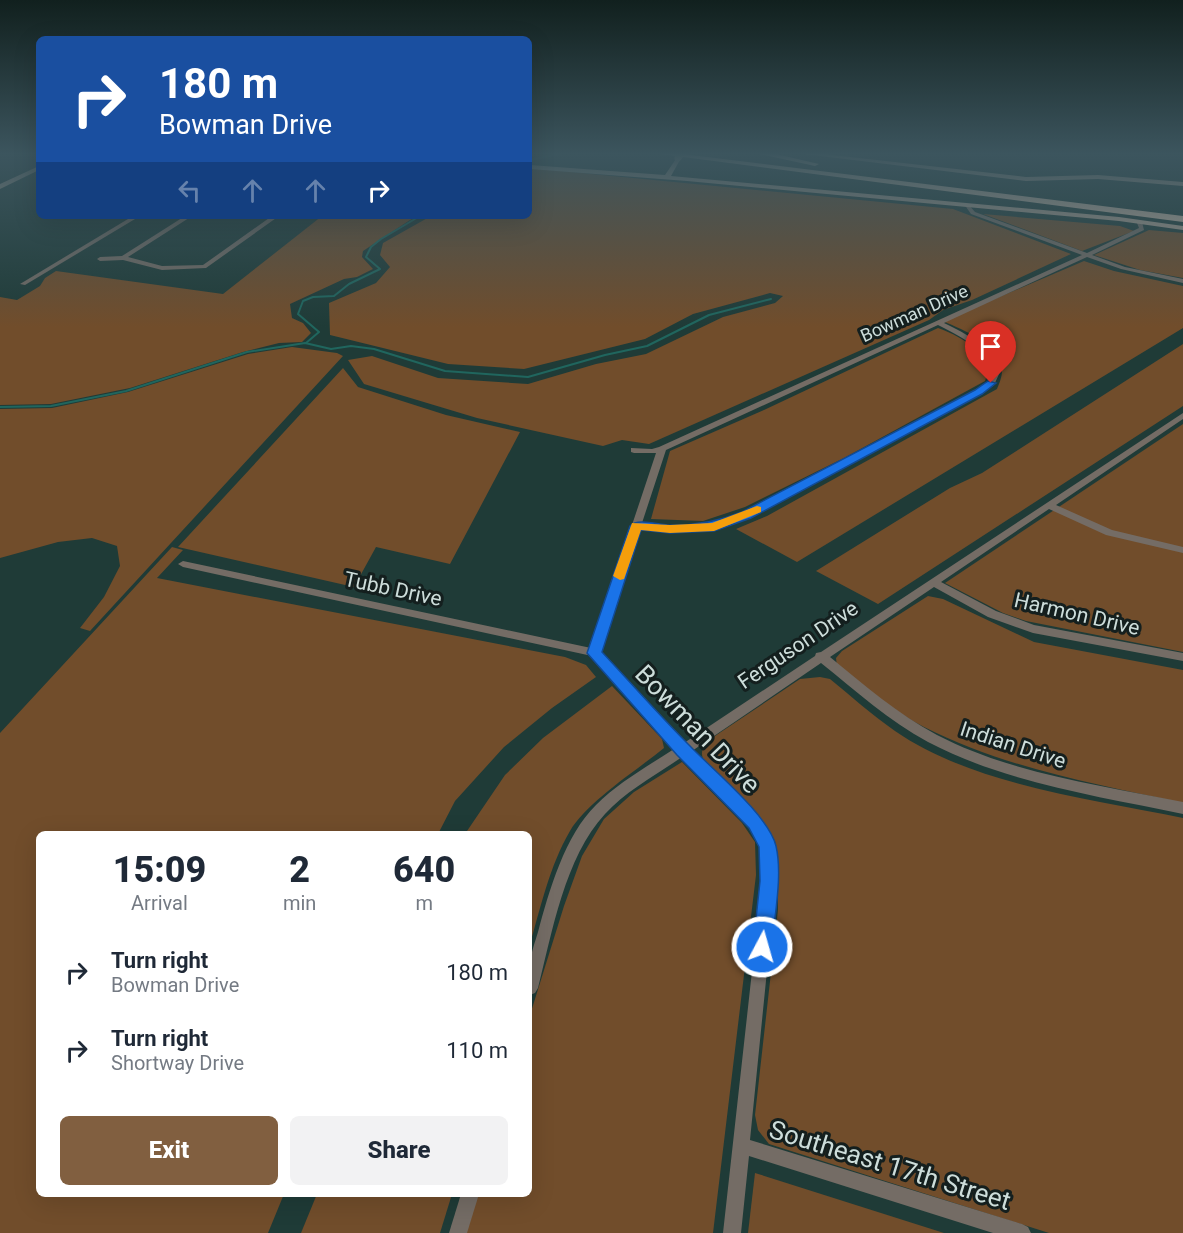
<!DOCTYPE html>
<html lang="en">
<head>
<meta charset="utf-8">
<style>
	body { margin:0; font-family:Roboto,sans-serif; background:#f2f2f3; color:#1f2937; height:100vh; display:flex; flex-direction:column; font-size:22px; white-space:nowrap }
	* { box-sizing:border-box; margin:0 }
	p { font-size:20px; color:#747a83 }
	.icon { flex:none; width:33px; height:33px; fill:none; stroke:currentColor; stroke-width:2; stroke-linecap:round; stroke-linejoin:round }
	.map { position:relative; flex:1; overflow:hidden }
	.sheet { position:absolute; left:36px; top:831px; width:496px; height:366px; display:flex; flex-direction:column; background:#fff; border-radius:9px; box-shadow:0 6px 24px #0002 }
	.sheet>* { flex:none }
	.banner { position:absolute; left:36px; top:36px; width:496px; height:183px; border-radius:9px; box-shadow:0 6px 24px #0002; background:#1a4fa0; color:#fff; overflow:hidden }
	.pin { position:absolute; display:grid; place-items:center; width:51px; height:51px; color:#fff; margin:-62px -26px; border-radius:50% 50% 50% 0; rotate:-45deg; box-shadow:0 0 6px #0007 }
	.pin .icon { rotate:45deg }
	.me { position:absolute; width:66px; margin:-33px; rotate:6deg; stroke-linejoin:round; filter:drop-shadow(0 0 4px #0008) }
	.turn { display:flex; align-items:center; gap:21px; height:126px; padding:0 24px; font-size:27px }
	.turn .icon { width:78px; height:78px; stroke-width:2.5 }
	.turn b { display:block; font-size:42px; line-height:51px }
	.lanes { display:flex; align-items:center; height:57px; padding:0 24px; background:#0003; justify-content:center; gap:30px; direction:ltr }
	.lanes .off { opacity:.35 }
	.eta { display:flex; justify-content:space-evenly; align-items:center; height:102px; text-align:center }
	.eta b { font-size:36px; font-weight:800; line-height:42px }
	.primary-button { display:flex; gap:12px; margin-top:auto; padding:12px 24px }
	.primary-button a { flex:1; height:69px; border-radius:9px; background:#815f40; color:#fff; font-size:24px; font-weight:800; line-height:69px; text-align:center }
	.primary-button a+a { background:#f2f2f3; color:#1f2937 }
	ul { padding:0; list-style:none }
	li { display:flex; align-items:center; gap:18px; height:78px; padding:0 24px }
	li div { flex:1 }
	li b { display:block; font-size:22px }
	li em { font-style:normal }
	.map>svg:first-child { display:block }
	.green { fill:#714d2b }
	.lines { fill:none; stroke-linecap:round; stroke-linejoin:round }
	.stream { stroke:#20665e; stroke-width:2 }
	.minor { fill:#746c65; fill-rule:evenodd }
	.major { fill:#b2a192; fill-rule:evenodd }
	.highway { fill:#cbb6a4; fill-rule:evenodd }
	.major-bridge { stroke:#b2a192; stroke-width:7 }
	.route { fill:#1a73e8; stroke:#114b97; stroke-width:1.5 }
	.slow { fill:#f59e0b }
	.labels { text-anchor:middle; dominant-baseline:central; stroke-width:6; stroke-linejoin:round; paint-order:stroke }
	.far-street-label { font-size:18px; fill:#cdddda; stroke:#141f1e }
	.street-label { font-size:21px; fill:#cdddda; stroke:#141f1e }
	.near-street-label { font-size:26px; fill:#cdddda; stroke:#141f1e }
</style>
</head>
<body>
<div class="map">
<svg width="1183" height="1233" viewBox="0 0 1183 1233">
	<rect width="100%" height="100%" fill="#1f3b37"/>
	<!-- green -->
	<g class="green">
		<path d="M530,168l423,41 118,45 -99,46 -29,10 -14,10 -280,124 -27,-4 -19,6 -126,-28 -113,-34 -16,-24 24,-4 66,22 90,6 68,-20 50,-10 77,-37 52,-14 8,-7 -13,-3 -77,21 -48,25 -121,30 -76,-5 -118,-29 -1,-32 47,-20 14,-16 -10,-12 3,-12 48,-27h99v-44l3,-2z"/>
		<path d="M983,214l137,12 14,5 -52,20z"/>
		<path d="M322,216h94l-53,35 -1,6 11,12 -16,8 -13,2 -54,25 2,14 11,5 8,10 -9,9 -23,1 -36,9 -113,36 -79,16 -51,1v-108l17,3 23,-14 5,-8 11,-7 167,23z"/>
		<path d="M1149,230l34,3v45l-43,-8 -46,-15z"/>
		<path d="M1084,261l30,10 69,15v42l-386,234 -61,-33 31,-13 230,-127c2,-5 5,-12 5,-18 -1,-28 -38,-40 -59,-50z"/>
		<path d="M938,328c20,7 57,26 47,53l-141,77 -99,49 -42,14 -52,-2 19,-68 94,-41z"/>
		<path d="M1183,344v62l-305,198 -62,-33 134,-83 32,-15z"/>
		<path d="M292,347l45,6 6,3 -253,275 -10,-3 24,-31 16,-31 -3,-20 -25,-8 -34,4 -58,16v-149l52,-1 76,-16 120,-38z"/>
		<path d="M343,368l15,19 88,28 74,17 -70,132 -74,-17 -22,40 -176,-40z"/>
		<path d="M1183,424v228l-157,-31 -23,-8 -58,-30z"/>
		<path d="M172,547l11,3 -26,28 408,79 21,8 10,12 -44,31 -48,39 -49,54 -17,33h-399v360h245l-16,39h-268v-500z"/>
		<path d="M928,596l15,3 91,43 149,28v133c-88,-19 -178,-35 -259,-76 -31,-16 -59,-40 -87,-61l-1,-8 6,-7z"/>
		<path d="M820,677l10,2c21,17 42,36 65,52 78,54 196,68 288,87v415h-134l-280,-89 -11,-14 -3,-15 23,-205v-48l-3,-21 -11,-18 -57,-57c-6,-9 -7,-14 -1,-24l94,-63z"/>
		<path d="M612,686l50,53 2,9c-27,22 -77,54 -94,83 -20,34 -29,75 -40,113v-110h-65l40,-59 38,-37z"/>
		<path d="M682,762l60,61 13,19 1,33 -43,358h-247l12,-39h52v-179l34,-109 18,-50 22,-37 30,-27z"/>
		<path d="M755,1173l189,60h-196z"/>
		<path d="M317,1194h135l-12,39h-139z"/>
	</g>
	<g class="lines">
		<!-- stream -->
		<g class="stream">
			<path d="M530,160l29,-6"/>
			<path d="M306,343l13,-11 -21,-18 5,-13 10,-4 21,-1 15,-12 31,-15 -14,-12 5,-10 10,-8 39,-23"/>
			<path d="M0,407l51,-1 75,-15 121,-39 58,-9 26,6 20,-3 23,3 71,22 83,6 77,-22 42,-9 62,-31 62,-16"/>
		</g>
		<!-- minor -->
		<g class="minor">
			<path d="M964,204h4l7,8 112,41 52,-25 -2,-5 5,-1 2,8 -52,25 33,12 58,12v4l-62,-14 -34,-12 -143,66c25,12 45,23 56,49l-6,13 -12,9 -233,123 -35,13 -44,2 -30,-3 -39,123 83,91 131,-87 1,-3 5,-1 362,-239v6l-127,86 56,25 71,17v6l-77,-18 -57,-26 -108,73 55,29 38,14 149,28v8l-150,-28 -45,-16 -54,-30 -104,70c34,28 68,57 107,78 75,39 164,50 246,67v12c-85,-18 -177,-31 -255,-72 -39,-21 -72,-51 -107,-79l-129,88 68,68 15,27 1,35 -26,259 272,84 6,3 3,6h-38l-244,-77 -8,77h-18l39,-352 -1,-34 -11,-20 -68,-70c-26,18 -56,34 -77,57 -40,43 -53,119 -67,174l-3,5 -5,2c0,-10 -2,-21 0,-32 1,-10 5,-21 8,-31 11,-41 27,-97 58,-127 23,-23 52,-39 78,-56l-82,-93 -409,-89 -5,-3 5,-3 408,87 65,-195h-22l-3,-1v-4l21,1 7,-2 423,-192 -111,-41zM938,325c24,12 44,22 54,47l-4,10 -12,8 -233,123 -30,11 -43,2 -28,-3 24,-73z"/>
			<path d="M133,216h7l-115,69 -5,-1z"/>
			<path d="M185,216h7l-64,41 34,9 41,-1 69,-49h7l-73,52 -44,2 -39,-10 -23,1 -3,-2 3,-2 22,-1z"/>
			<path d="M461,1194h18l-12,39h-18z"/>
		</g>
		<!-- major -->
		<g class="major">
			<path d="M804,154h20l202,23 72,-2 85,7v4l-85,-7 -72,2z"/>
			<path d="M678,156l3,2 -10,18 448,41 64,9v4l-64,-9 -432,-40 -157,-12v-4l135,10z"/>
			<path d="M39,166v4l-39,19v-5z"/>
		</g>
		<!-- highway -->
		<g class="highway">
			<path d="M660,154h23l500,62v6z"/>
			<path d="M760,154h16l43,10 -4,2z"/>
		</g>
		<!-- major-bridge -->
		<path class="major-bridge" d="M678,158l3,-4"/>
	</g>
	<!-- sky -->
	<linearGradient id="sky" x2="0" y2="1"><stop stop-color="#11201e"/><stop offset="0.47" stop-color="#3c555e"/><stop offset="1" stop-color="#3c555e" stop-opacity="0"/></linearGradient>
	<rect width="1183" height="327" fill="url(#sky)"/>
	<!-- route -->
	<path class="route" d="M988,381l8,2 -14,11 -231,124 -37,13 -44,2 -29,-3 -39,122c29,31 58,64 88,94 23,24 79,70 86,100 7,30 -2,71 -4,101l-3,7 -7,3 -7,-3 -2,-7 7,-66 -1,-34 -10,-19 -72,-73 -90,-102 43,-127c7,-8 26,-2 37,-1 27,1 50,-3 75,-13l233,-122z"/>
	<!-- slow -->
	<path class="slow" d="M757,506l4,1v5l-47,19 -44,2 -29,-3 -17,49 -4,1 -7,-4 19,-53 38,2 42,-2z"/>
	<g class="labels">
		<!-- far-street labels -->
		<g class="far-street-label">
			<text transform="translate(914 313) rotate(-24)">Bowman Drive</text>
		</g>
		<!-- street labels -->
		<g class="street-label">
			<text transform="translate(393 589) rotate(12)">Tubb Drive</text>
			<text transform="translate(1077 614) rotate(13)">Harmon Drive</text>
			<text transform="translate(798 645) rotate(-34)">Ferguson Drive</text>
			<text transform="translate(1013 745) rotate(18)">Indian Drive</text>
		</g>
		<!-- near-street labels -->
		<g class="near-street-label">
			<text transform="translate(698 729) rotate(46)">Bowman Drive</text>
			<text transform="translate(890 1165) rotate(17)">Southeast 17th Street</text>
		</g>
	</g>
</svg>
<div class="pin" style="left:991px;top:383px;background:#d93025"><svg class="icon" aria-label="arrive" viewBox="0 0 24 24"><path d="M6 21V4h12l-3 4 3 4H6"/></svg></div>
<svg class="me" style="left:762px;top:947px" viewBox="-20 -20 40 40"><circle r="17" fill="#1a73e8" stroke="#fff" stroke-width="3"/><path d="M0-11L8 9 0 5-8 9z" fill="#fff"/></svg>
<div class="banner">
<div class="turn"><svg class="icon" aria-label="right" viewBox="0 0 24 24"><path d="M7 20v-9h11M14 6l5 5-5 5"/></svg><div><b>180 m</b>Bowman Drive</div></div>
<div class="lanes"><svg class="icon off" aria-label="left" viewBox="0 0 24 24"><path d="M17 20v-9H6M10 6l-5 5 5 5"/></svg><svg class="icon off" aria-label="ahead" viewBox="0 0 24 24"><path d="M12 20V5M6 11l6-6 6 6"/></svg><svg class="icon off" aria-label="ahead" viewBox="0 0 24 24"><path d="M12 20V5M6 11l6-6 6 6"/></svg><svg class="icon" aria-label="right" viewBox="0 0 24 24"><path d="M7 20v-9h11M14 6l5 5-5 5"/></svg></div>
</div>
<section class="sheet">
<div class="eta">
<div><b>15:09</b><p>Arrival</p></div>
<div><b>2</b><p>min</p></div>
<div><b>640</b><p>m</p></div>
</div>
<ul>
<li><svg class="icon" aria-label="right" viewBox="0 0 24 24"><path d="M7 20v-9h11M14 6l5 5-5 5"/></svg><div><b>Turn right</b><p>Bowman Drive</p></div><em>180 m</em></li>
<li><svg class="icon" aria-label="right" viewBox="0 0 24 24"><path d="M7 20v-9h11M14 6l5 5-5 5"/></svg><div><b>Turn right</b><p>Shortway Drive</p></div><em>110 m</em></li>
</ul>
<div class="primary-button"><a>Exit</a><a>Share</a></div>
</section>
</div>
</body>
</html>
